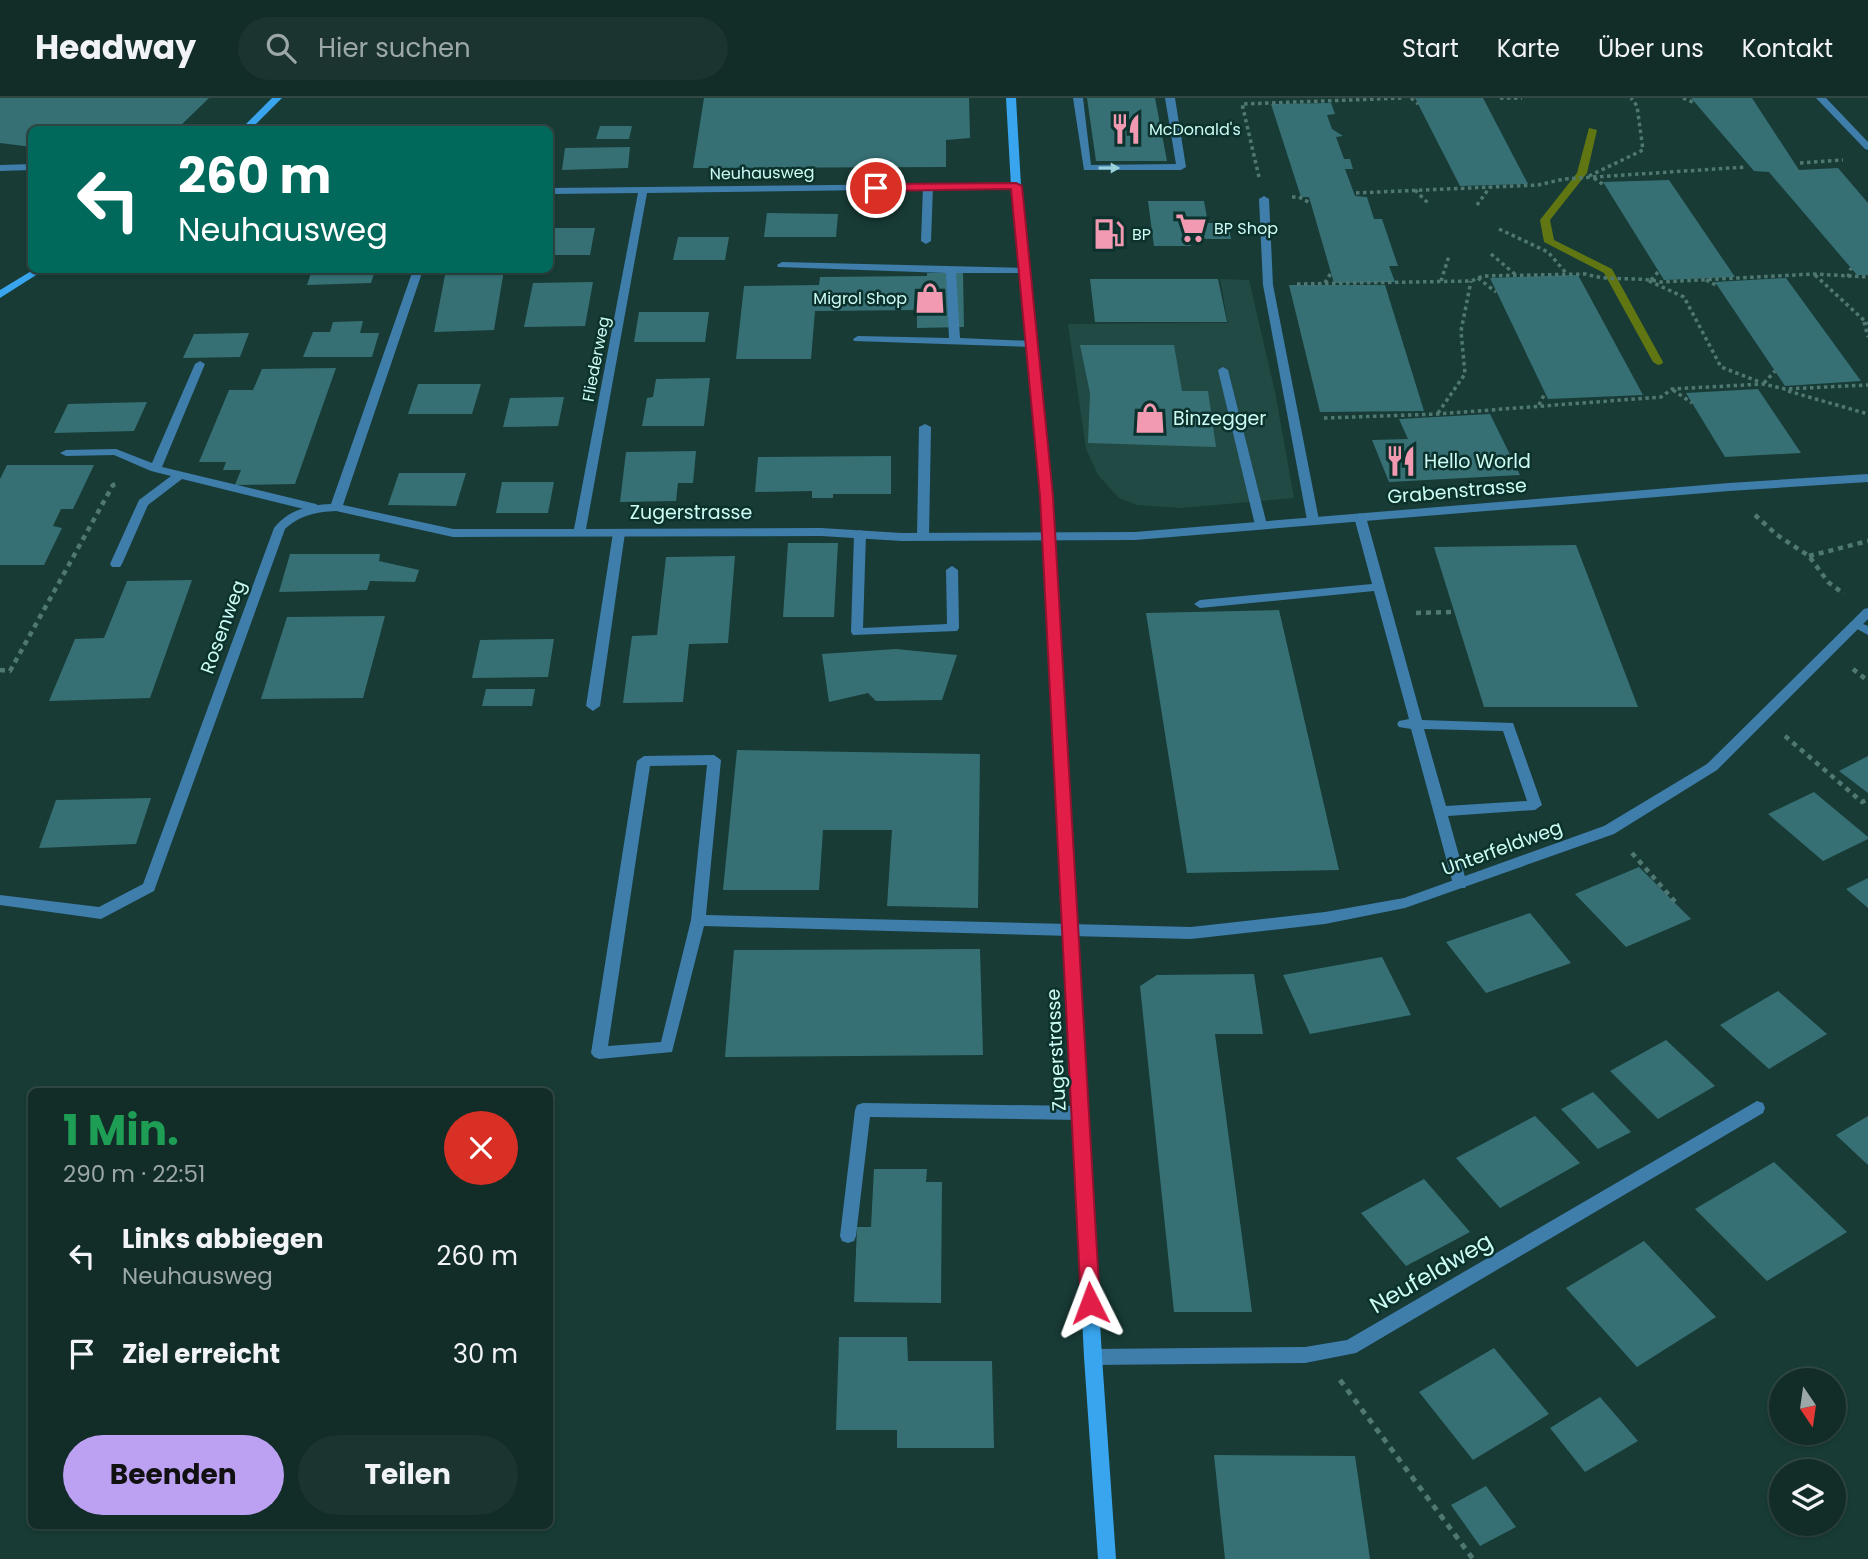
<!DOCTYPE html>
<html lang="de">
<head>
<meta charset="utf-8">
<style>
	body { margin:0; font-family:Poppins,sans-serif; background:#1b3430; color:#f1f3f6; height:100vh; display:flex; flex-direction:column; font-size:26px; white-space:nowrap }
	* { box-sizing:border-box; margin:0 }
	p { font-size:23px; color:#9ca7a8 }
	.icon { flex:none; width:38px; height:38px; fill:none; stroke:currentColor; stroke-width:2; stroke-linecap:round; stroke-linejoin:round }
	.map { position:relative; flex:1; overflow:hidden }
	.sheet { position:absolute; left:28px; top:990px; width:525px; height:441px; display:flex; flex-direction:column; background:#122c28; border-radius:10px; box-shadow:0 2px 5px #0004,0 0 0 2px #314845 }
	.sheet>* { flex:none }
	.guide { position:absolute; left:28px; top:28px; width:525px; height:147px; border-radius:10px; box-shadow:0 2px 5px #0004,0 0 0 2px #314845; background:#00695c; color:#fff; overflow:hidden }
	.needle { width:46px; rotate:167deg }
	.tools { position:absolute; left:1769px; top:1270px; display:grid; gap:14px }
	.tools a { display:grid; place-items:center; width:77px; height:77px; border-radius:50%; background:#122c28; box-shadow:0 2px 5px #0004,0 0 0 2px #314845; font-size:35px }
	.pin { position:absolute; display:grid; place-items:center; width:60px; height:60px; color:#fff; margin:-30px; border:4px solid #fff; border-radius:50%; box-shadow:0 2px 7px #0007 }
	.me { position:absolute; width:77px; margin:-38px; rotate:357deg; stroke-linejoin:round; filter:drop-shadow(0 0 5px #0008) }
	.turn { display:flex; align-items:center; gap:24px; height:147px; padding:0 35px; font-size:32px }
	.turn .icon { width:91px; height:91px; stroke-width:2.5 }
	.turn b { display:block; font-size:49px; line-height:60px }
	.round { display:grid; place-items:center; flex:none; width:74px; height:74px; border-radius:37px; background:#1b3430 }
	.summary { display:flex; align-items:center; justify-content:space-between; height:119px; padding:0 35px }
	h1 { font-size:42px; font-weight:700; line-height:52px; color:#1e9e55 }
	.cta { display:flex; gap:14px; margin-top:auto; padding:14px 35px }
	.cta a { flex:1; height:80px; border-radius:42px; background:#bca0f2; color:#111; font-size:28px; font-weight:700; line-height:80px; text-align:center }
	.cta a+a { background:#1b3430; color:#f1f3f6 }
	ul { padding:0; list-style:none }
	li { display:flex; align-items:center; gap:21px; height:98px; padding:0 35px }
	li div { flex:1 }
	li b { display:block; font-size:26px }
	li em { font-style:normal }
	header { display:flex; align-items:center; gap:42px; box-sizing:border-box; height:98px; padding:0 35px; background:#122c28; border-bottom:2px solid #314845 }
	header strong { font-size:33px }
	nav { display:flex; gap:38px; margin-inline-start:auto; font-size:24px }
	.search { width:490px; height:63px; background:#1b3430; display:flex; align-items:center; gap:18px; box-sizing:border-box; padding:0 24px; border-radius:38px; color:#9ca7a8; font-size:26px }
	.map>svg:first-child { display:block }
	.built { fill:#224a44 }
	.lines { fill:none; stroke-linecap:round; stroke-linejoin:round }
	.stream { fill:#5f7612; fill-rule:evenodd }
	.building { fill:#367075 }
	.path-far2 { stroke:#507872; stroke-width:3.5; stroke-dasharray:3.5 3.5; stroke-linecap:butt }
	.path-far1 { stroke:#507872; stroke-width:4.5; stroke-dasharray:5 5; stroke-linecap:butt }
	.path { stroke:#507872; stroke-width:5; stroke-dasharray:6 6; stroke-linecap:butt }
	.lane { fill:#3f7dab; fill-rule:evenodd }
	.street { fill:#3f7dab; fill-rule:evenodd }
	.secondary { fill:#38a5ee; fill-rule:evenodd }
	.oneway { fill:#9ad0da }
	.route { fill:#e11d48; stroke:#92132f; stroke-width:2 }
	.labels { text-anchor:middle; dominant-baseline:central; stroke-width:5; stroke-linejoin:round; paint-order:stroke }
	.far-poi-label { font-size:16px; fill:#cbfdf4; stroke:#0d312c; text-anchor:start }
	.far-street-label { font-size:16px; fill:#cbfdf4; stroke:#0d312c }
	.poi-label { font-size:19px; fill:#cbfdf4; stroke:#0d312c; text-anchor:start }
	.street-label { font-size:19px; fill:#cbfdf4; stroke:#0d312c }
	.near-street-label { font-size:23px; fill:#cbfdf4; stroke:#0d312c }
</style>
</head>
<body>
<header>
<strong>Headway</strong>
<div class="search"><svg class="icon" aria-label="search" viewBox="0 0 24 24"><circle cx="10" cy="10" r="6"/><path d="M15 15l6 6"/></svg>Hier suchen</div>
<nav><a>Start</a><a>Karte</a><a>Über uns</a><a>Kontakt</a></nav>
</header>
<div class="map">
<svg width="1868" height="1461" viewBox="0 0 1868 1461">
	<rect width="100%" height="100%" fill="#183b36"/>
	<!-- built -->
	<path class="built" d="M1220,181l29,1 26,112 19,106 -113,10 -44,-3 -18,-7 -21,-23 -12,-26 -18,-125 160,-1z"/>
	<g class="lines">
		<!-- stream -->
		<path class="stream" d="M1589,30l8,2 -10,43 -37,47 4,20 58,29 51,93 -1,2 -4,1 -5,-3 -49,-89 -60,-31 -4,-22 37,-47z"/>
	</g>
	<!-- building -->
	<g class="building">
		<path d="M0,0h209l-33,32h-144v17l-32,-4z"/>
		<path d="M704,0h265l1,40 -24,2v27l-253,1z"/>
		<path d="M1087,0h68l12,63h-71z"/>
		<path d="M1415,0h68l45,86 -68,2z"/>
		<path d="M1691,0h61l47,72 39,-2 30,35v72h-11l-88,-103 -15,-1z"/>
		<path d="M1331,5l4,11 -8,1 5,14 11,7 -7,1 8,22h6l3,10h-8l10,27 12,1 7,22h8l16,47h-9l6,16 -61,1 -25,-86h-8l-30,-93z"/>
		<path d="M600,28h32l-3,13h-33z"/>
		<path d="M630,49l-2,21 -66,2 3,-22z"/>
		<path d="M1669,82l66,97 -71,3 -61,-98z"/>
		<path d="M1148,103h56l4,22h20l3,16h-41l1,7h-37z"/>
		<path d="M767,115l71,1 -2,23h-72z"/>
		<path d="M550,130h45l-5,27h-40z"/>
		<path d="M678,139h51l-4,23h-52z"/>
		<path d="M312,172h63l-4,13 -64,2z"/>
		<path d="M446,172h58l-10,60 -60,2z"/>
		<path d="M927,175h36l1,54 -47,1v-18l-102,1 -4,48h-75l8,-73 75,-1 1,-8 107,-1z"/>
		<path d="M1578,177l65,120 -95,4 -58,-121z"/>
		<path d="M1786,180l75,103 -76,5 -70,-104z"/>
		<path d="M1090,181h128l9,43h-132z"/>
		<path d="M593,184l-8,44 -61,1 9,-44z"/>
		<path d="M1289,187h96l39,126 -104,1z"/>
		<path d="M639,214h70l-4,30h-71z"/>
		<path d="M363,223l-3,12h19l-7,24h-69l10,-25h17l3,-10z"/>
		<path d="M249,235l-9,24 -57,1 11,-24z"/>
		<path d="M1080,247h94l8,46h26l8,56 -128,-4 2,-50z"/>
		<path d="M336,270l-41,116 -60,1 6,-15h-18l3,-8h-27l30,-72h24l9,-21z"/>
		<path d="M710,280l-6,48h-62l5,-28 6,-1 3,-18z"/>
		<path d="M418,286h63l-9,30h-64z"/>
		<path d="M1758,291l43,64 -76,4 -39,-64z"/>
		<path d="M564,299l-6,29 -55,1 7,-29z"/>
		<path d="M147,304l-13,29 -80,2 14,-29z"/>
		<path d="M1490,316l30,61 -131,7 -17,-42 36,-1 -9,-20z"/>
		<path d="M696,353l-3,32h-15l-2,18 -56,1 6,-50z"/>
		<path d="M891,358v38h-58v4h-21v-7l-57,1 3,-35z"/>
		<path d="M7,367h87l-21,44h-12l-8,17 9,2 -18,37h-44v-86z"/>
		<path d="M399,375h67l-10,33 -68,-1z"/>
		<path d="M502,384h52l-6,31h-52z"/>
		<path d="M788,445h50l-4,74h-51z"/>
		<path d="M1576,447l62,162h-154l-50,-160z"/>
		<path d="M290,456h90l-1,7 40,9 -4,12 -45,-1 -3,9 -88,2z"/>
		<path d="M735,458l-7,87 -39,1 -6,58 -60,1 9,-67 25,-1 9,-78z"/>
		<path d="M192,482l-42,118 -101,3 26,-62 29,-1 23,-57z"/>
		<path d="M1279,512l60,260 -152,3 -41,-260z"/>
		<path d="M385,518l-22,82 -102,1 26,-82z"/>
		<path d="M554,541l-6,38 -76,1 8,-38z"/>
		<path d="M896,551l61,6 -15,45 -66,1 -8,-8 -39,9 -7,-48z"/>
		<path d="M486,591h49l-3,17h-50z"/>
		<path d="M737,652l243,4 -2,154 -91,-2 5,-76h-69l-4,60h-96z"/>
		<path d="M1868,658v37l-29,-22z"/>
		<path d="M1814,694l54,45v2l-45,22 -55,-47z"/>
		<path d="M151,700l-15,46 -97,4 17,-48z"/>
		<path d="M1639,769l52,52 -65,28 -51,-53z"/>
		<path d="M1868,780v30l-22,-19z"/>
		<path d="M1530,815l41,50 -85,30 -40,-51z"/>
		<path d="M980,851l3,106 -258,2 9,-107z"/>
		<path d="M1382,859l29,58 -101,19 -27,-59z"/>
		<path d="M1254,876l9,60h-48l37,278h-78l-34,-326 17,-11z"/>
		<path d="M1778,893l49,43 -58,35 -49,-44z"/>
		<path d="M1666,942l49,46 -57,33 -48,-48z"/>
		<path d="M1593,994l38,40 -33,17 -37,-40z"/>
		<path d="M1535,1018l45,47 -80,45 -44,-50z"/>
		<path d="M1868,1018v49l-32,-30z"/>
		<path d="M1774,1064l73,70 -80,49 -72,-72z"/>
		<path d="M874,1071h53l-1,13h16l-1,121 -87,-1 3,-75h14z"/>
		<path d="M1424,1081l46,53 -64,34 -45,-53z"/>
		<path d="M1644,1143l72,76 -79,50 -71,-79z"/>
		<path d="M839,1239h68l1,24h84l2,87h-97v-18h-61z"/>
		<path d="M1494,1250l55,66 -76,46 -54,-68z"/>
		<path d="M1600,1299l38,44 -53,31 -35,-44z"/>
		<path d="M1214,1357l141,1 15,103h-145z"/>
		<path d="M1486,1388l30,41 -36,19 -29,-41z"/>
	</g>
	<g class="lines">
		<!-- path-far2 -->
		<g class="path-far2">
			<path d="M1411,0l7,6"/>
			<path d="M1500,0h22"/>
			<path d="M1683,0l12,5"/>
			<path d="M1800,65l43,-3"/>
			<path d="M1589,78l54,-26 -6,-44 -6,-8"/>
			<path d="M1259,79l-17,-73 162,-6"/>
			<path d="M1594,80l11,8"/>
			<path d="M1415,92l14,14"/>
			<path d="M1356,95l182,-8 26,-6 182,-12"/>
			<path d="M1292,99h7l11,6"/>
			<path d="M1477,107l13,-18"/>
			<path d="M1499,131l49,23 18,21"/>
			<path d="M1491,156l25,21"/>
			<path d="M1815,177l53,49"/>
			<path d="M1848,179l3,-9"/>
			<path d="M1478,180l18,14"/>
			<path d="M1651,182l8,-9"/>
			<path d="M1706,182l12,6"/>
			<path d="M1441,183l8,-25"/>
			<path d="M1649,183l35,16 37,70 39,15"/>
			<path d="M1325,185l6,-10"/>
			<path d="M1297,186l174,-3 12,-5 103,-2c24,8 50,2 75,8l153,-8 54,3"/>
			<path d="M1864,224l4,15"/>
			<path d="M1764,285l11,-12"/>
			<path d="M1673,292l19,13"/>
			<path d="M1788,293l80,23"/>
			<path d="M1539,307l6,-12"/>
			<path d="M1438,315l27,-39 -4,-43 10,-50"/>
			<path d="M1324,320l114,-4 223,-17 11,-8 91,-5 22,5 83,-4"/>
		</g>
		<!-- path-far1 -->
		<g class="path-far1">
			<path d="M1755,417l22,20 32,21 19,26 16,12"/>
			<path d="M1809,458l59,-15"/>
			<path d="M1416,515l39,-1"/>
			<path d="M1853,571l15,12"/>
			<path d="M0,572l10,1 103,-186 5,-2"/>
			<path d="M1785,638l77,66 6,-3"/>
			<path d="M1632,755l46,52"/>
		</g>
		<!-- path -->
		<path class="path" d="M1340,1282l133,179"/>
		<!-- lane -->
		<g class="lane">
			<path d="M1073,0h10l8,67 85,-1 -11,-66h10l11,69 -5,3h-97z"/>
			<path d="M32,66v6l-32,1v-6z"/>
			<path d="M928,86l5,3 -2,54 -5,3 -5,-3 2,-54z"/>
			<path d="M1264,98l5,3 4,86 46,235 -6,4 -6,-4 -44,-235 -4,-86z"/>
			<path d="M782,164l246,6v4l-4,1h-68l4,65 72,3 5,3 -5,3 -178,-6 -1,-2 5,-3 91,2 -3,-65 -168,-6 -1,-2z"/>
			<path d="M200,263l5,3 -43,103 154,37 6,4 -6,4 -134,-33 -34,26 -26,59 -2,3h-8l-2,-3 29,-64 32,-24 -20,-5 -37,-16 -48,1 -6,-3 6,-3 50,-1 36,14 43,-99z"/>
			<path d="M1223,269l5,3 39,155 -6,4 -6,-4 -37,-155z"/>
			<path d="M925,326l6,3 -2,110 -6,4 -6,-4 2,-110z"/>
			<path d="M1360,415l6,4 56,203 91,3 29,82 -7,5 -87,6 19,68 -2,4h-10l-2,-4 -42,-155 -12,-2 -2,-3 2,-3 10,-2 -35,-128 -174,17 -6,-4 6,-4 172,-16 -18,-67zM1424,631l79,2 24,70 -81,5z"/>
			<path d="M619,431l6,4 -25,173 -7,5 -7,-5 27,-173z"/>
			<path d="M860,432l6,4 -3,94 84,-4 -1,-54 6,-4 6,4 1,58 -2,3 -104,4 -2,-3 3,-98z"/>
			<path d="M1856,523l12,5v9l-18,-10z"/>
			<path d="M714,657l7,5 -15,155 364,9 5,2 2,4 -2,4 -5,2 -366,-10 -32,126 -73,7 -5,-2 -3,-4 46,-292 7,-5zM707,667l-16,155 -30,122 -53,4 42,-280z"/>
			<path d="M863,1005l217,3 6,2 2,5 -2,5 -6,2 -210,-3 -14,119 -2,5 -6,2 -6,-2 -2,-5 15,-126 2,-5z"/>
		</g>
		<!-- street -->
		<g class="street">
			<path d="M1816,0h10l42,44v8l-3,-1z"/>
			<path d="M1016,85l3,1v4l-372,5 -61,336 235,-1 81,5 233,-1 594,-49 139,-9v8l-139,9 -594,49 -233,1 -81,-5 -368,1 -117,-26c-20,1 -36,4 -51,18l-131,362 -53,28 -101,-14v-10l99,12 44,-23 131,-356c14,-18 35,-23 57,-24l82,-234h10l-80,235 110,24h121l64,-336 -88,1v-6z"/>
			<path d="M1868,510v11l-151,151 -103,64 -209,74 -80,16 -134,15 -121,-3 -5,-2 -2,-4 2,-4 5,-2 121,3 134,-15 79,-14 200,-72 103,-62 157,-155z"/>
			<path d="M1757,1003l6,2 2,5 -2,5 -407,240 -51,10 -212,2 -6,-2 -3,-6 3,-6 6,-2 212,-2 42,-7z"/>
		</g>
		<!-- secondary -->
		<g class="secondary">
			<path d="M272,0h10l-32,32h-10z"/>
			<path d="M1006,0h10l5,88 32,310 49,861 14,202h-18l-14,-202 -43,-861 -30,-310z"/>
			<path d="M33,172h11l-44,28v-8z"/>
		</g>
	</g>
	<!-- one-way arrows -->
	<defs><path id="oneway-solid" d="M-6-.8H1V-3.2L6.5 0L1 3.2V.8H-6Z" transform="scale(1.75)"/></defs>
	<use class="oneway" href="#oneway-solid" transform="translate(1109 70)"/>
	<!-- route -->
	<path class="route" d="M1016,85l6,3 31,310 47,807 -3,6 -7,2 -6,-2 -3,-6 -41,-807 -29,-307 -135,2 -6,-3 6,-4z"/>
	<!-- icons -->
	<defs>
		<symbol id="restaurant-bare" viewBox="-9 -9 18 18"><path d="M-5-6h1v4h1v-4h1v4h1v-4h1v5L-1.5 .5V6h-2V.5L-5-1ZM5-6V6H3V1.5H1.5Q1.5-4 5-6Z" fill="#f19ab1" stroke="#0d312c" stroke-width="2.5" paint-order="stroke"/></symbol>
		<symbol id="supermarket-bare" viewBox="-9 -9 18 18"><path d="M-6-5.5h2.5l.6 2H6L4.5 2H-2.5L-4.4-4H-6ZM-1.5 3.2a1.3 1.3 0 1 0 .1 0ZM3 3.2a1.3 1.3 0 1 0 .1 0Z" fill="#f19ab1" stroke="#0d312c" stroke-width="2.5" paint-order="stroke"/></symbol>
		<symbol id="fuel-bare" viewBox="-9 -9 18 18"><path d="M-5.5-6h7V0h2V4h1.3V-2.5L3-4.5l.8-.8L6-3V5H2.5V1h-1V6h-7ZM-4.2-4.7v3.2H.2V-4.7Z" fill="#f19ab1" stroke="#0d312c" stroke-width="2.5" paint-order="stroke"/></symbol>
		<symbol id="shop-bare" viewBox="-9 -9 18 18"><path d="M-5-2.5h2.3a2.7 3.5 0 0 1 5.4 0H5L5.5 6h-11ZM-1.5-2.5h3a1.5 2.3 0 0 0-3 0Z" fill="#f19ab1" stroke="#0d312c" stroke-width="2.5" paint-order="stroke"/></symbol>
	</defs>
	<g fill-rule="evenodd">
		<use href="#restaurant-bare" x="1104" y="9" width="44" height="44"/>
		<use href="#supermarket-bare" x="1169" y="108" width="44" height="44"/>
		<use href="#fuel-bare" x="1087" y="114" width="44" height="44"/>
		<use href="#shop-bare" x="908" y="178" width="44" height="44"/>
		<use href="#shop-bare" x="1128" y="298" width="44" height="44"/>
		<use href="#restaurant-bare" x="1379" y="341" width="44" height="44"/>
	</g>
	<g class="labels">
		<!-- far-poi labels -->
		<g class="far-poi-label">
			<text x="1149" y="31">McDonald's</text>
			<text x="1214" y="130">BP Shop</text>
			<text x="1132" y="136">BP</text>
			<text x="907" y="200" text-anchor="end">Migrol Shop</text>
		</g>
		<!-- far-street labels -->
		<g class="far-street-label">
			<text transform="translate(762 75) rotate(-1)">Neuhausweg</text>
			<text transform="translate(596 261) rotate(-79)">Fliederweg</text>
		</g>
		<!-- poi labels -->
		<g class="poi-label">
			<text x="1173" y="320">Binzegger</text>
			<text x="1424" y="363">Hello World</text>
		</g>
		<!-- street labels -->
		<g class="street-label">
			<text transform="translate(1457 393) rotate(-5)">Grabenstrasse</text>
			<text x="691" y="414">Zugerstrasse</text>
			<text transform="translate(223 529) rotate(-70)">Rosenweg</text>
			<text transform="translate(1502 750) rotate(-20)">Unterfeldweg</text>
			<text transform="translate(1056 952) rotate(-93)">Zugerstrasse</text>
		</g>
		<!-- near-street labels -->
		<g class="near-street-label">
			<text transform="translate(1431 1175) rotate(-30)">Neufeldweg</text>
		</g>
	</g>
</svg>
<div class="tools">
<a><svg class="needle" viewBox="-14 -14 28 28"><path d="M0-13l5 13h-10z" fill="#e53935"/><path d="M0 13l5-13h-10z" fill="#9ca7a8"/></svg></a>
<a><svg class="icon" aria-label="layers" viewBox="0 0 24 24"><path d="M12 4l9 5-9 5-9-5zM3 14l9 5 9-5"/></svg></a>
</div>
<div class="pin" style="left:876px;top:90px;background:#d93025"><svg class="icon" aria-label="arrive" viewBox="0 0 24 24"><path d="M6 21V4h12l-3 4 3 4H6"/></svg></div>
<svg class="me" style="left:1090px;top:1205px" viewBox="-20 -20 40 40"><path d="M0-17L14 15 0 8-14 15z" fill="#e11d48" stroke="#fff" stroke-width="4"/></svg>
<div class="guide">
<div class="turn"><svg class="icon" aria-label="left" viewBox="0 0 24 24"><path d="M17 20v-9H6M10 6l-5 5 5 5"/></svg><div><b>260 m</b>Neuhausweg</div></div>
</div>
<section class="sheet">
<div class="summary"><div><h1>1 Min.</h1><p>290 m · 22:51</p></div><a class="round" style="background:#d93025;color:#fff"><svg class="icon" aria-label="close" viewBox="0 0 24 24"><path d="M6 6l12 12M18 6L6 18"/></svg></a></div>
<ul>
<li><svg class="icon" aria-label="left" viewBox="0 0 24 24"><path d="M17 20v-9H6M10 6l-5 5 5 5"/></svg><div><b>Links abbiegen</b><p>Neuhausweg</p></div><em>260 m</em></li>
<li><svg class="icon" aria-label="arrive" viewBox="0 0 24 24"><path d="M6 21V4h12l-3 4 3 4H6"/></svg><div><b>Ziel erreicht</b></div><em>30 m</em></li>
</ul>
<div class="cta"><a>Beenden</a><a>Teilen</a></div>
</section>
</div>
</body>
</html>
